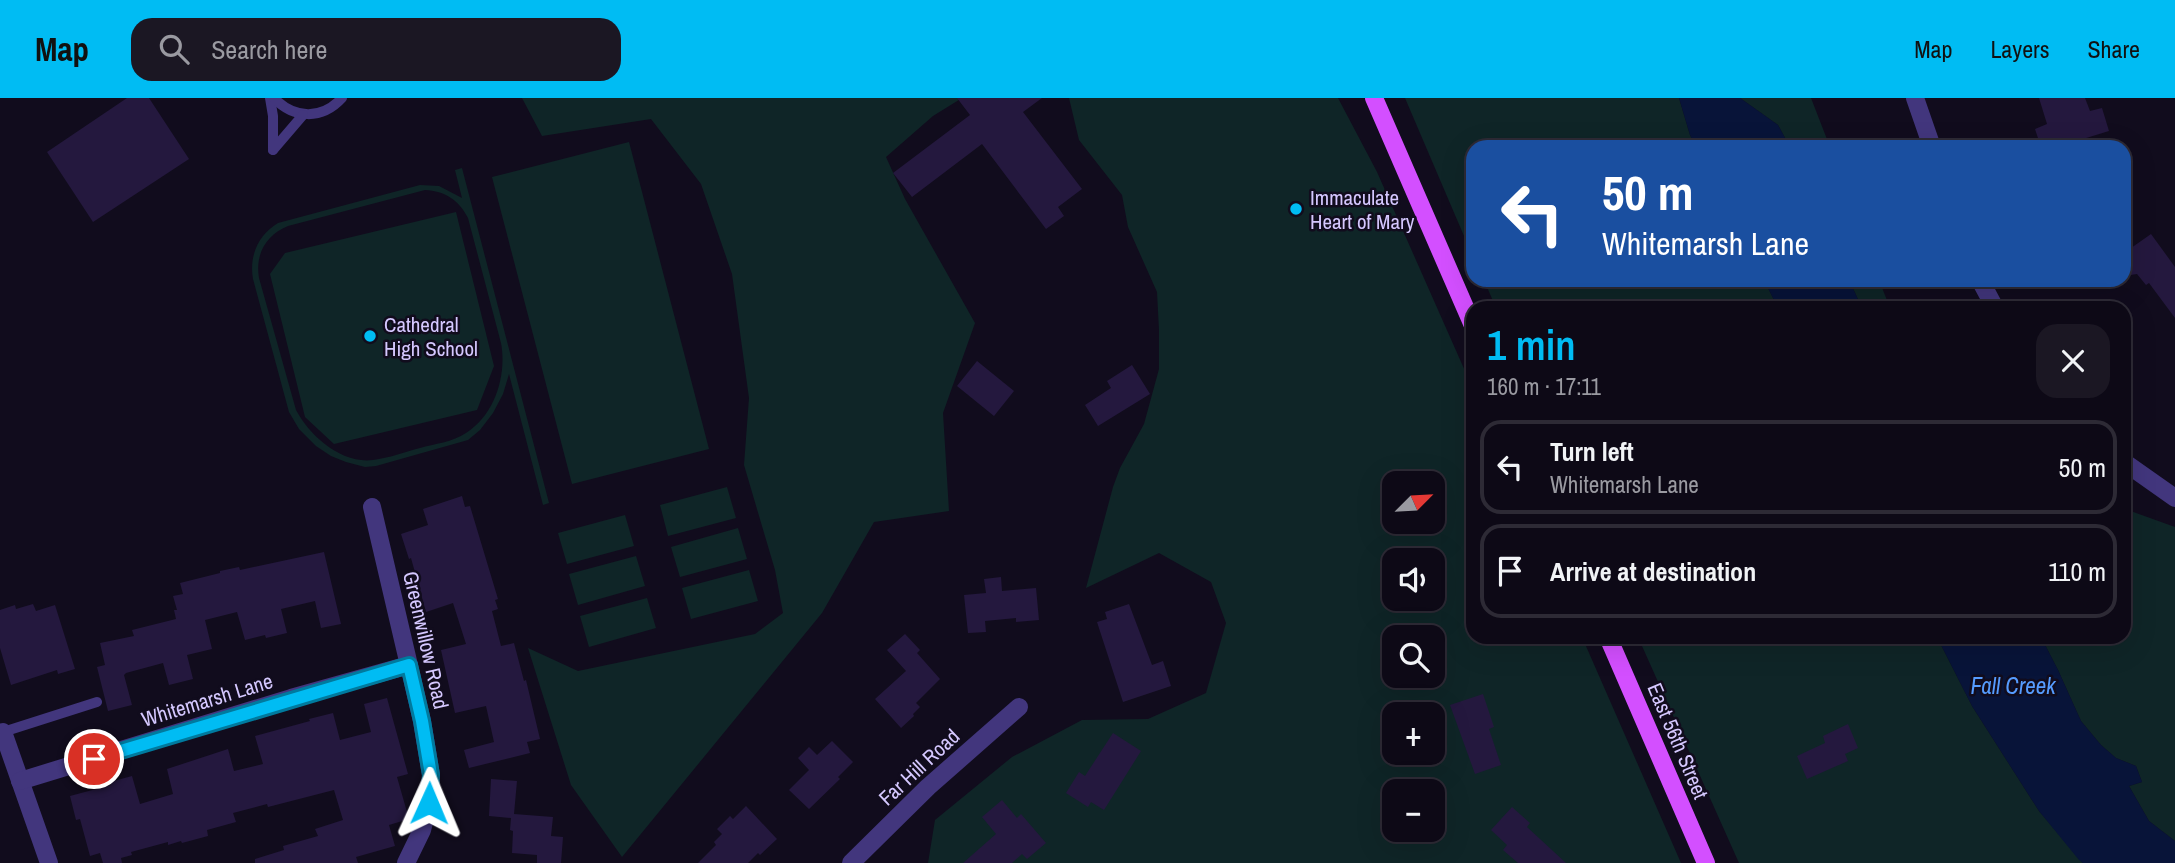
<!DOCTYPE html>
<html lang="en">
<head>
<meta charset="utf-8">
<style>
	body { margin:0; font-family:"Archivo Narrow",sans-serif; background:#1b1723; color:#f1f3f6; height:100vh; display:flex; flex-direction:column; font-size:26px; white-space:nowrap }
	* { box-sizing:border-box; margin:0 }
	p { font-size:23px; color:#9a9aa1 }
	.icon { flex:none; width:38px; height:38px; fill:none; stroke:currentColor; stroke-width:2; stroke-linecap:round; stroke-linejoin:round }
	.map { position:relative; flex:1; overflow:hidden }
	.side { position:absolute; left:1466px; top:203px; width:665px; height:343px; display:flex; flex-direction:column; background:#0d0916; border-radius:21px; box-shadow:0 7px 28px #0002,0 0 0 2px #2d2a35 }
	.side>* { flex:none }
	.guide { position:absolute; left:1466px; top:42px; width:665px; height:147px; border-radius:21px; box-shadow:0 7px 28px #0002,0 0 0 2px #2d2a35; background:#1a4fa0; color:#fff; overflow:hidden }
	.needle { width:46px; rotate:66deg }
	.tools { position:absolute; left:1382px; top:373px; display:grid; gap:14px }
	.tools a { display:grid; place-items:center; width:63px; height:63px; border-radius:14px; background:#0d0916; box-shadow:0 7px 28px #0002,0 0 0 2px #2d2a35; font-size:35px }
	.pin { position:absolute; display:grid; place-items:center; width:60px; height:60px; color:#fff; margin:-30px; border:4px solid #fff; border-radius:50%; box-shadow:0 2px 7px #0007 }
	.me { position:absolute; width:77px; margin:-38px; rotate:1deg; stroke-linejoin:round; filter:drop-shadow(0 0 5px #0008) }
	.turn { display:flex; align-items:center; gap:24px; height:147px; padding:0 21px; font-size:32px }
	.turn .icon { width:91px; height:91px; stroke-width:2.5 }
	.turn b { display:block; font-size:49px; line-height:60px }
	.round { display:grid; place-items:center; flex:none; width:74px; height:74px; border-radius:21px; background:#1b1723 }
	.headline { display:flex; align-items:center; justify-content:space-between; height:119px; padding:0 21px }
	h1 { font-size:42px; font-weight:600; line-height:52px; color:#00bcf3 }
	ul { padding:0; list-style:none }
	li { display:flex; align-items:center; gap:21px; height:94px; margin:0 14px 10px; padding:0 7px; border:4px solid #2d2a35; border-radius:21px }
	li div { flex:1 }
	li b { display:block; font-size:26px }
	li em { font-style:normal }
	header { display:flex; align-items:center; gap:42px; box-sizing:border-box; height:98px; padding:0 35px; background:#00bcf3; color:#111 }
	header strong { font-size:33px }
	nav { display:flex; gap:38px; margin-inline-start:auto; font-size:24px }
	.search { width:490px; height:63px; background:#1b1723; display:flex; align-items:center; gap:18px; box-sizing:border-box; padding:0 24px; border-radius:21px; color:#9a9aa1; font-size:26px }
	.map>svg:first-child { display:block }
	.green { fill:#0f2527; fill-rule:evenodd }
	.water { fill:#081439 }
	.building { fill:#24183e }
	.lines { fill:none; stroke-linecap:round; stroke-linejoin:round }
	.service { stroke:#42367d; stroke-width:10 }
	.minor { stroke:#42367d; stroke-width:18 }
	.primary { stroke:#d34fff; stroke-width:18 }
	.route-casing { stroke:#007a9e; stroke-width:18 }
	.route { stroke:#00bcf3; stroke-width:12 }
	.poi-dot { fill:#00bcf3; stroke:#110c1d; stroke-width:2.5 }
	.labels { text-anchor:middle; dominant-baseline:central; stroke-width:5; stroke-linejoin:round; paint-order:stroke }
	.poi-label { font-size:21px; fill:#d5c8ff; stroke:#110c1d; text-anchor:start }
	.street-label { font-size:21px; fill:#d5c8ff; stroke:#110c1d }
	.water-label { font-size:23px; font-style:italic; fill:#569cff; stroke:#110c1d }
</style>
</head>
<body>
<header>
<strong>Map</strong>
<div class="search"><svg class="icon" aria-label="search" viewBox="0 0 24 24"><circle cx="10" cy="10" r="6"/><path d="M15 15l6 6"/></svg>Search here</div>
<nav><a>Map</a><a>Layers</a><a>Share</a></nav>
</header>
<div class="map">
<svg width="2175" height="765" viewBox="0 0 2175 765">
	<rect width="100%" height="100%" fill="#110c1d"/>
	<!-- green -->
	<g class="green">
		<path d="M522,0h440l-29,18 -47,41 19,42 70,124 -32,90 6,98 -75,11 -52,91 -200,244 -51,-72 -43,-137 50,23 177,-37 28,-21 -8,-43 -31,-105 5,-67 -17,-124 -31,-90 -50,-65 -109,17z"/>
		<path d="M1069,0h269l39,74 96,217 1,248h108l99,226h-753l7,-43 77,-63 70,-37 66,-1 58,-26 20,-70 -15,-41 -52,-29 -73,35 27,-101 7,-19 24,-44 15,-55v-39l-2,-38 -29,-65 -6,-32 -43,-55zM1395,385h38v39h-38zM1395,462h38v38h-38zM1395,539h38v39h-38zM1395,616h38v38h-38zM1395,693h38v39h-38z"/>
		<path d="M1405,0h274l11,37 6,12h-222l-1,110z"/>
		<path d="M1740,0h71l19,49h-40l-12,-22z"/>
		<path d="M629,44l80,307 -137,35 -80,-307z"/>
		<path d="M462,70l87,335 -6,2 -34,-131 -6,20 -10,19 -13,17 -12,10 -92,26 -11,1 -19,-5 -15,-6 -15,-10 -17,-17 -10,-17 -36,-133c-4,-23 5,-44 25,-56l142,-38 19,1 23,12 -7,-28zM425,92c20,1 34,10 43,28l33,125c6,32 -6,72 -35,90 -13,9 -32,11 -46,15 -15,4 -31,10 -47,12 -32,4 -63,-24 -77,-50l-37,-132c-4,-24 7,-43 29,-52z"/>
		<path d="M456,114l38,154 -17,44 -143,34 -29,-27 -35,-143 15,-21z"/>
		<path d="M1484,182h280l14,28h-282z"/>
		<path d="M1849,182h30l11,28h-28z"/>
		<path d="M727,389l9,31 -68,18 -8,-31z"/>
		<path d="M2125,411l50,18v314l-26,-20 -20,-35 13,-4 -6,-16 -20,-8 -15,-13 -20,-24 -23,-51 -17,-33h83z"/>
		<path d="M625,417l9,31 -67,18 -9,-31z"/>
		<path d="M738,430l9,31 -67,18 -9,-30z"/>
		<path d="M636,458l9,30 -67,19 -9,-31z"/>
		<path d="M749,472l9,31 -67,18 -9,-31z"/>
		<path d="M647,500l9,30 -67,19 -9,-31z"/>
		<path d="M1638,539h299l35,69 67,105 44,52h-344z"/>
	</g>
	<!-- water -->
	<g class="water">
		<path d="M1679,0h61l38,27 12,22h-94l-6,-12z"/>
		<path d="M1764,182h85l13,28h-84z"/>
		<path d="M1937,539h104l17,33 23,51 20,24 15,13 20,8 6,16 -13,4 20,35 26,20v22h-92l-4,-3 -40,-49 -67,-105z"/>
	</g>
	<!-- building -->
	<g class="building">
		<path d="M127,0h22l40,61 -96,63 -46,-70z"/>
		<path d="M957,0h85l-19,14 59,77 -24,18 6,9 -18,13 -64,-85 -70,53 -19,-24 77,-58z"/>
		<path d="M2039,0h46l5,13 12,-3 7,23 -39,12 1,4h-30l-6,-18 12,-5z"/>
		<path d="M2151,136l24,33v51l-26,-35 -3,2 -9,-11 -13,2v-23z"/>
		<path d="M977,263l37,30 -20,25 -37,-30z"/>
		<path d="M1132,267l18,29 -52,32 -13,-21 26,-17 -4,-7z"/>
		<path d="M462,398l3,11 5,-1 28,93 -3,1 3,9 -6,2 9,35 13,-3 10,38 2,-1 14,59 -13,3 3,11 -61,15 -5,-18 30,-8 -8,-36 -31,7 -14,-63 25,-6 -13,-41 -27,9 -15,-54 -2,1 -8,-25 27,-9 -5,-16z"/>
		<path d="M324,454l17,72 -20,4 -6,-27 -34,8 6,24 -21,5 -1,-3 -20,5 -8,-28 -32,8 7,29 -25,6 6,24 -24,6 -6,-22 -37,10 -2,2 8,30 -24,6 -11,-44 8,-2 -5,-22 34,-7 -2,-6 44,-11 -2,-9h3l-4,-14 10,-2 -3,-11 40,-10v-2l19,-4 1,3z"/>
		<path d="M1001,479l1,14 34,-3 3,32 -23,2v-4l-31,3 1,11 -18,1 -4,-38 22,-2 -2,-14z"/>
		<path d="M33,506l3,7 19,-6 20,64 -17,5 -1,-4 -46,15 -11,-37v-38l15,-5 1,4z"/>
		<path d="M1129,506l23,61 11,-4 8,25 -48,16 -26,-80 10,-3 -2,-7z"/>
		<path d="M905,536l15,16 -3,3 23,26 -24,24 4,4 -7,7 1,2 -13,12 -26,-29 31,-28 -19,-21z"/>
		<path d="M1483,596l11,33 -5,2 12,36 -26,9 -25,-69z"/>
		<path d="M387,600l21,76 -11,3 12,42 -20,6 6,21 -39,11 2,6h-103v-4l29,-9 -1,-4 35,-10 -3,-7 28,-9 -9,-30 -66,17 -1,-3 -34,9 3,9 -29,8 1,6 -26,7 -1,-2 -13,4v-3l-37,10 1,3 -11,3 1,5h-19l-3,-10 -10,3 -10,-37 -4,1 -6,-24 41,-11 -1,-3 22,-6 8,28 33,-10 -6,-25 61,-20 6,22 29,-7 -8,-28 55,-15 -1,-2 24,-6 7,27 31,-8 -7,-28z"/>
		<path d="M1848,626l10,24 -13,6 3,7 -41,18 -10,-23 28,-13 -2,-7z"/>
		<path d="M1113,635l28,18 -37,59 -13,-8 -3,5 -22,-14 13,-21 6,4z"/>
		<path d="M832,643l21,21 -15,15 2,2 -31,30 -20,-19 20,-20 -11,-12 11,-11 8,8z"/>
		<path d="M491,681l26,2 -3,33 39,3 -2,19 12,1 -2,26h-24v-8l-25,-2 1,-22 -3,-1 1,-12 -22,-2z"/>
		<path d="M1002,702l15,18 4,-4 25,29 -19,16 -5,-5 -10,9h-49l33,-29 -14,-17z"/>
		<path d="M746,708l31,33 -17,16 -2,-2 -10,10h-50l18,-18 -2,-3 8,-8 -5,-5 13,-13 3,3z"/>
		<path d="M1512,709l18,16 -3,4 39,36h-48l-15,-13 4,-5 -16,-15z"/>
	</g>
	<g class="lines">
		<!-- service -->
		<g class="service">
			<path d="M270,0l3,18v34"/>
			<path d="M274,0c20,21 48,22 68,0"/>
			<path d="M273,52l30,-35"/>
			<path d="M3,634l94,-30"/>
		</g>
		<!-- minor -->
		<g class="minor">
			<path d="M1915,0l17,49"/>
			<path d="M1980,182l15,28"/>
			<path d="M2124,364l51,36"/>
			<path d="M372,409l50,214 9,54 -2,28 -7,27 -16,33"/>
			<path d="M3,634l46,131"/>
			<path d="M20,683l271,-83 118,-33"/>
			<path d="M851,765l77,-76 91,-80"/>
		</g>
		<!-- primary -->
		<g class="primary">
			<path d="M1374,0l100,230"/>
			<path d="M1608,539l98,226"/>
		</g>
	</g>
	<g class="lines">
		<defs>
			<path id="route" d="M94,661l315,-94 13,56 9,54 -2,28"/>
		</defs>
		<!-- route casing -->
		<use href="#route" class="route-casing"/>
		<!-- route -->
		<use href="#route" class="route"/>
	</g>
	<!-- markers -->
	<g class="poi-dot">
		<circle cx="1296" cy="111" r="7"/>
		<circle cx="370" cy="238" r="7"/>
	</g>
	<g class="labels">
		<!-- poi labels -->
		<g class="poi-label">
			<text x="1310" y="99">Immaculate<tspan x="1310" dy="24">Heart of Mary</tspan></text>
			<text x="384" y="226">Cathedral<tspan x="384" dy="24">High School</tspan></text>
		</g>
		<!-- street labels -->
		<g class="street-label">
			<text transform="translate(426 542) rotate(77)">Greenwillow Road</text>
			<text transform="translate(207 602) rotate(-17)">Whitemarsh Lane</text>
			<text transform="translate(1678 643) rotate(67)">East 56th Street</text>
			<text transform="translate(919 669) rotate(-43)">Far Hill Road</text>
		</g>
		<!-- water labels -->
		<g class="water-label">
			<text x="2013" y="587">Fall Creek</text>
		</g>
	</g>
</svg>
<div class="tools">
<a><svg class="needle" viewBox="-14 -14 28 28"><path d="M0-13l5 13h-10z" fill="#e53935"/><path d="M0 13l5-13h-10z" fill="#9a9aa1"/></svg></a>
<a><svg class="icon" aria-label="sound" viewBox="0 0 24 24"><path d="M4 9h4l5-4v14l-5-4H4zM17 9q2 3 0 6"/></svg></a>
<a><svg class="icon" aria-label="search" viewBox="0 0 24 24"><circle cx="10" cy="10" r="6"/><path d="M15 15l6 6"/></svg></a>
<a>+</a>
<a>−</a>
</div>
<div class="pin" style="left:94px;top:661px;background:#d93025"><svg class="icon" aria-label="arrive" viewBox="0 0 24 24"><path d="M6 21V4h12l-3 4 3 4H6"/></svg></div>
<svg class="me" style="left:429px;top:705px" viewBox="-20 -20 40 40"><path d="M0-17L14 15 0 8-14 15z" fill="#00bcf3" stroke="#fff" stroke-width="4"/></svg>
<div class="guide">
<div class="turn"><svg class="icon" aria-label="left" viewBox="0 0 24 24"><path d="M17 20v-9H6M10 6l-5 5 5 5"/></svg><div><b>50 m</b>Whitemarsh Lane</div></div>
</div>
<section class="side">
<div class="headline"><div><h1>1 min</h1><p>160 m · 17:11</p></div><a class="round"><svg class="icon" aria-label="close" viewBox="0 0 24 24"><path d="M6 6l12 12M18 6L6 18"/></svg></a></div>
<ul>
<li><svg class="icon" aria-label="left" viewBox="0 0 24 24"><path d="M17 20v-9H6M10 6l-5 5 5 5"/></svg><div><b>Turn left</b><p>Whitemarsh Lane</p></div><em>50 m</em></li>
<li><svg class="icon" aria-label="arrive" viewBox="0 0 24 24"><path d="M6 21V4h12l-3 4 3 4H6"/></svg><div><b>Arrive at destination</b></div><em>110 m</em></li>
</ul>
</section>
</div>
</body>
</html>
